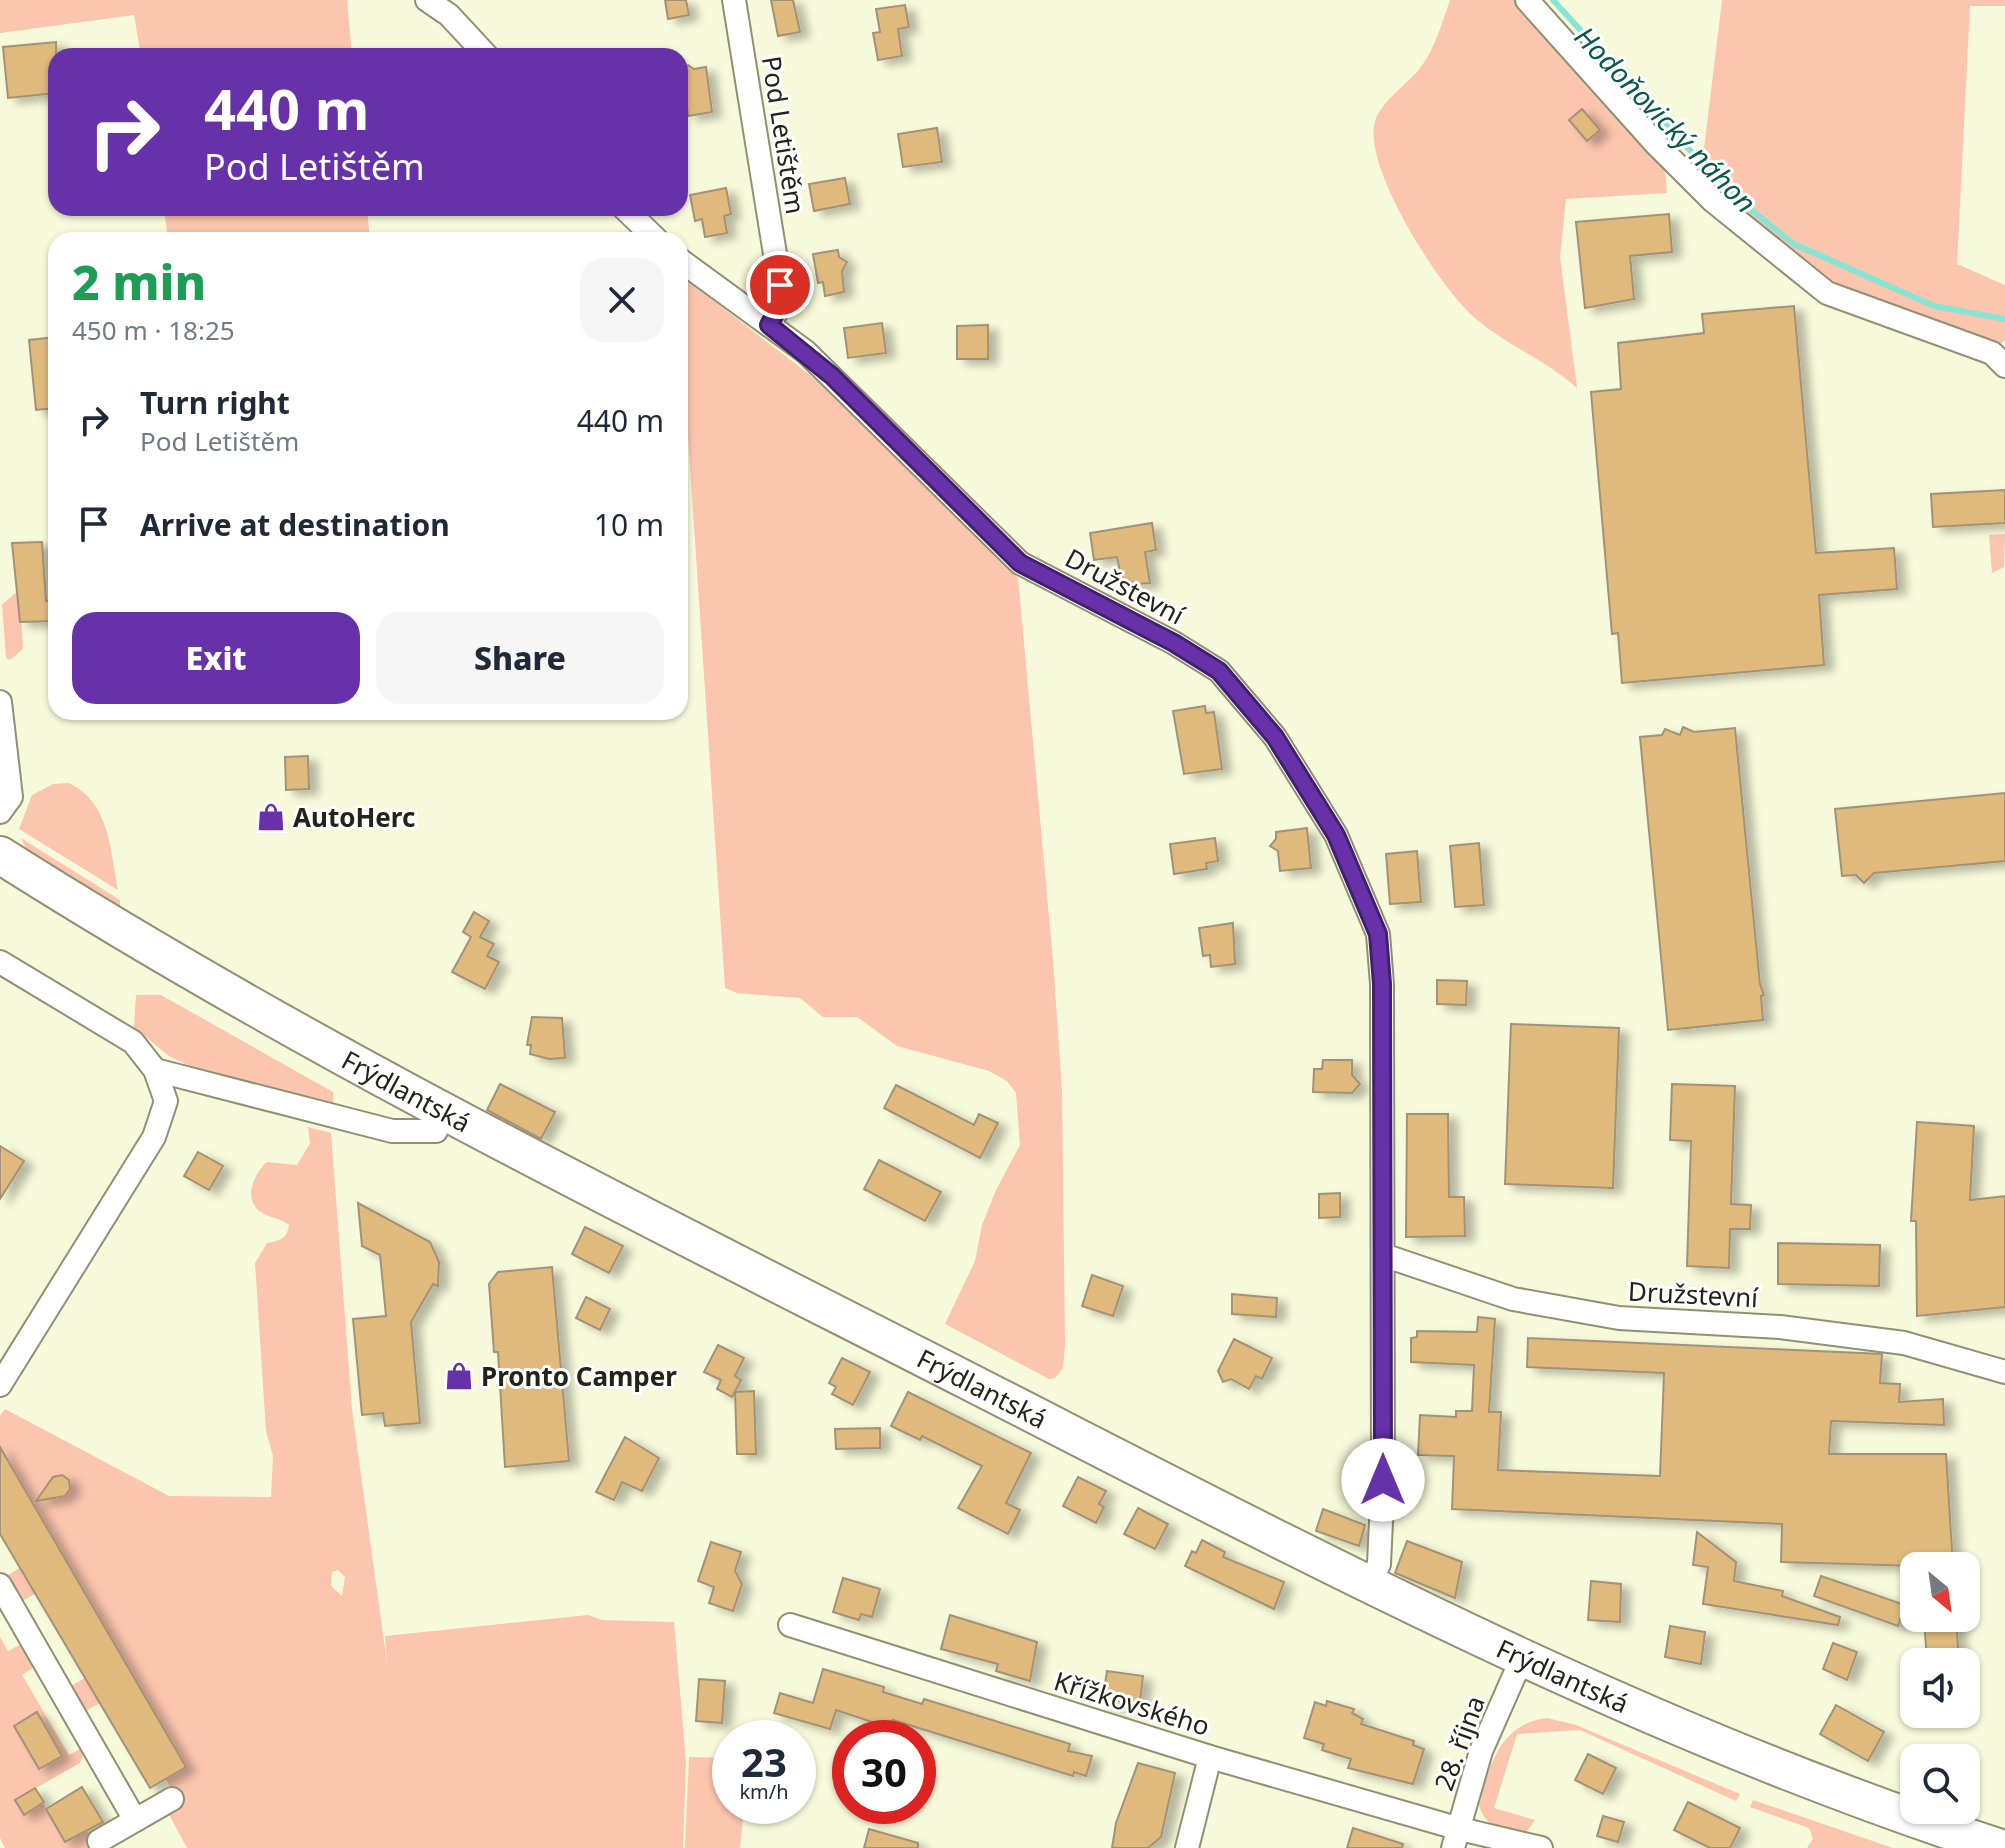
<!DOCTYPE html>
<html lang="en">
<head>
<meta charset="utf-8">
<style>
	body { margin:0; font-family:"Noto Sans",sans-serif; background:#f6f6f7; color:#1f2937; height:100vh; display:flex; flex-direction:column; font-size:30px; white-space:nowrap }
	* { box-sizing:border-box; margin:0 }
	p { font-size:26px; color:#747a83 }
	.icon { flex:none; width:44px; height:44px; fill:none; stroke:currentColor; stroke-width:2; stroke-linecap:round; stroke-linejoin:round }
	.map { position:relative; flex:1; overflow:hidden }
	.side { position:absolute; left:48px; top:232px; width:640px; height:488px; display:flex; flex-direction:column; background:#fff; border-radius:24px; box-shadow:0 2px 6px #0004 }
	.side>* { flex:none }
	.banner { position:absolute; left:48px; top:48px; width:640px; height:168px; border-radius:24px; box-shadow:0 2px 6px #0004; background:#6732a9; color:#fff; overflow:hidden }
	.needle { width:52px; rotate:151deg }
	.buttons { position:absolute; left:1900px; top:1552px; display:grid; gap:16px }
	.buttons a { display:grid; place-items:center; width:80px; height:80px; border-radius:16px; background:#fff; box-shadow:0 2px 6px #0004; font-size:40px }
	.speed { position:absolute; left:712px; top:1720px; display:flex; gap:16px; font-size:40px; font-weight:700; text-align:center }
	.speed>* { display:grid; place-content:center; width:104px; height:104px; border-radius:50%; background:#fff; box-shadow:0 2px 6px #0004; line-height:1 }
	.speed small { font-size:20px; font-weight:400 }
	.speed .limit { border:12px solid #d22; background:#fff; color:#111 }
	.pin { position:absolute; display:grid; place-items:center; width:68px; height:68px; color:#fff; margin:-34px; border:4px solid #fff; border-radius:50%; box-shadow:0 2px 8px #0007 }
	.me { position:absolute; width:88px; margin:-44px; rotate:0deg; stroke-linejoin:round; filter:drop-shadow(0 0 6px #0008) }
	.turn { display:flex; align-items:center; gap:28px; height:168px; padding:0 24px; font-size:36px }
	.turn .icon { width:104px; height:104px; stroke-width:2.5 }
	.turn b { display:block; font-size:56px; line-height:68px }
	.round { display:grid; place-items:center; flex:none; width:84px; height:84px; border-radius:24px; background:#f6f6f7 }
	.overview { display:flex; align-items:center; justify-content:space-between; height:136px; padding:0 24px }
	h1 { font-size:48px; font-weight:800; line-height:60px; color:#1e9e55 }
	.action { display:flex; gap:16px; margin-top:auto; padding:16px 24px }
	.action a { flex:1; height:92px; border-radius:24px; background:#6732a9; color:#fff; font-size:32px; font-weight:800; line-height:92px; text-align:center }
	.action a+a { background:#f6f6f7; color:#1f2937 }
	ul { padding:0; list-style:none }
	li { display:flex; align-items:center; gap:24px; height:104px; padding:0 24px }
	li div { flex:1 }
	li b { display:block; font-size:30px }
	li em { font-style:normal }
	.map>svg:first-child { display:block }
	.green { fill:#fbc5ae; fill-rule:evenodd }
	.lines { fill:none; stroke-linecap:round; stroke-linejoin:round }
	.stream { stroke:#8ae4d4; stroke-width:6 }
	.building { fill:#e0b97d; stroke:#a39277; stroke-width:2; filter:url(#shadow) }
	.street-casing { stroke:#8e9173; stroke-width:26 }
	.primary-casing { stroke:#8e9173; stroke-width:40 }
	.street { stroke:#fff; stroke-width:22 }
	.primary { stroke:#fff; stroke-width:36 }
	.route-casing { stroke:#43206e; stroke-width:20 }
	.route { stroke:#6732a9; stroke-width:14 }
	.labels { text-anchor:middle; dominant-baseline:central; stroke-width:6; stroke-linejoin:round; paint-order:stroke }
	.street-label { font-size:26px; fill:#232418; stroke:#fff }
	.poi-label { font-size:26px; font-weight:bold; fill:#232418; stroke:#fff; text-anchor:start }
	.water-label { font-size:28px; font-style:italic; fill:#09584e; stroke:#fff }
</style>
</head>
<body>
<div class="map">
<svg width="2005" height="1848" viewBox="0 0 2005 1848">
	<defs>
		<filter id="shadow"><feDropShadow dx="9" dy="5" stdDeviation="4" flood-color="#0004"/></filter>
	</defs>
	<rect width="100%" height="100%" fill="#f7fada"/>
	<!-- green -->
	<g class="green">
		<path d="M0,0h347l5,56h-211l-7,-41 -134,18z"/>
		<path d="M1450,0h69l145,156 3,37 -101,6 -6,58 17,131c-31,-28 -69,-42 -101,-69 -35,-29 -118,-157 -100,-201 9,-20 32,-34 45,-51 14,-19 21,-44 29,-67z"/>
		<path d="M1722,0h283v6h-35l-13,258 48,21v55l-7,6 -168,-62 -130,-102z"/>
		<path d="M164,208h203l3,32h-202z"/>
		<path d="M684,278l143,110 191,190 35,383 9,130 3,254 -2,23 -8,10 -6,1 -104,-55 30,-63 7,-36 14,-35 24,-45 -4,-52 -9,-12 -18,-10 -92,-25 -40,-29h-34l-23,-19 -63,-5 -12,-5 -41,-611z"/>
		<path d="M2005,534l-1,33 -12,6 -3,-38z"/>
		<path d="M15,593l5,4 3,52 -13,11 -4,-2 -4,-53z"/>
		<path d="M69,783c41,20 41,67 49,107l-99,-61 13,-34 21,-11z"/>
		<path d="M21,838l99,62v7l-4,1 -89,-57z"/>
		<path d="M136,995h25l172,97v16l-143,-42 -21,-10 -35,-29z"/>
		<path d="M308,1127l23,6 21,277 35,253 -2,-27 203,-21 14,5 72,2 12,140 -3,86h-496l-20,-37 12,-7 -13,-25 20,-13 -49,-84 -53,30 -15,-25 53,-30 -49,-85 -54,31 -15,-26 54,-31 -50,-84 -8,4v-50l5,-7 164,87 102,1 2,-41 -7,-25 -11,-168 12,-20c13,-2 20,-4 22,-18 -9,-7 -14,-6 -23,-10 -25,-11 -14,-40 1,-53l30,3 13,-22zM338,1570l7,7 -3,19 -11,-10 1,-14z"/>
		<path d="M0,1637l8,14 13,-7 13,23 -12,8 47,80 13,-7 2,4 -4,11 -65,37 9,14 19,-11 22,39 22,-11 10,17h-92l-5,-10z"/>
		<path d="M1547,1718l29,7 164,69 -4,7 -156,-71 -63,4 -23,74 41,12 -10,14c-23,-4 -39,-5 -46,-29 10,-40 22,-82 68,-87z"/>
		<path d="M689,1757l41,1v48h14l-4,42h-55z"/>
		<path d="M1753,1800l140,48h-86l6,-9 -4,-11 -59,-21z"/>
	</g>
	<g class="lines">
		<!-- stream -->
		<path class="stream" d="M1553,0l172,189 69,55 140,62 71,13"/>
	</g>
	<!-- building -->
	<g class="building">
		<path d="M665,0h21l3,15 -21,4z"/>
		<path d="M771,0h22l7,32 -22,4z"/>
		<path d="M905,5l4,22 -11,2 4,27 -24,4 -5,-27 7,-1 -4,-23z"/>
		<path d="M56,42v51l-48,5 -5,-51z"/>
		<path d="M688,65l6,4 12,-2 6,45 -24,4 -2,-16 -6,1v-27z"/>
		<path d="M1582,109l18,21 -13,11 -18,-21z"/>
		<path d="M937,128l5,34 -39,5 -5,-33z"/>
		<path d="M845,178l5,26 -36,7 -5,-27z"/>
		<path d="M726,188l5,26 -7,2 3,17 -22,4 -3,-18 -7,2 -5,-26z"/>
		<path d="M1669,214l3,38 -42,4 4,43 -49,9 -9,-86z"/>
		<path d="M838,250l1,7 8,5 -5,9 2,21 -19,4 -2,-14 -5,1 -5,-29z"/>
		<path d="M1794,306l22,247 78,-5 3,41 -78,6 5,70 -202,18 -4,-50 -6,1 -21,-242 30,-3 -3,-46 86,-10 -2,-19z"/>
		<path d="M882,323l4,30 -38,5 -4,-30z"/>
		<path d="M988,325v34h-31v-33z"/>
		<path d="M56,337v71l-20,2 -7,-70z"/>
		<path d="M2005,490v33l-72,4 -2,-33z"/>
		<path d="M1152,523l4,27 -11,2 5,31 -14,1 -15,-7 -4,-20 -23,3 -4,-27z"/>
		<path d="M42,542l4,59h10v20l-36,1 -8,-79z"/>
		<path d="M1205,706l1,7 8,-1 8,57 -38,5 -11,-63z"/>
		<path d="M1683,727l11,5 41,-4 25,256 4,11 -3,1 2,24 -95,10 -28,-293 22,-2 3,-6 15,6z"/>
		<path d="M308,756l1,33 -23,1 -1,-33z"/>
		<path d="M2005,793v68l-131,12 -10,10 -8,-8 -14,1 -7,-67z"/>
		<path d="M1307,828l4,40 -31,3 -2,-20 -8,-5 6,-7v-7z"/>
		<path d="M1215,838l3,23 -12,2 1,6 -33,5 -4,-30z"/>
		<path d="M1479,843l5,62 -29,2 -5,-61z"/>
		<path d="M1417,851l4,51 -31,2 -4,-50z"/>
		<path d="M474,912l15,9 -9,16 14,7 -7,12 12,6 -14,27 -33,-17 19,-35 -8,-5z"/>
		<path d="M1233,923l2,41 -24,3 -1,-12 -7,1 -4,-28z"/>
		<path d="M1437,980l30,1 -1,24 -29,-1z"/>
		<path d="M532,1017l30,1 3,40 -16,1 -19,-5 1,-9h-4z"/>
		<path d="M1511,1024l108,4 -6,160 -108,-4z"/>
		<path d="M1323,1060h29v15l8,9 -8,9 -39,-1 1,-23h8z"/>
		<path d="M500,1084l55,28 -14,27 -54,-29z"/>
		<path d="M1672,1084l63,2 -4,118 20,1 -1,24h-20l-1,39 -42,-2 4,-125 -21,-1z"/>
		<path d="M896,1085l78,40 5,-11 19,9 -18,35 -96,-50z"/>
		<path d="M1407,1114h41l1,83h15l1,39 -59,1z"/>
		<path d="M1917,1122l57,4 -4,74 35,-4v111l-88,9 -1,-95h-5z"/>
		<path d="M0,1146l24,15 -24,38z"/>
		<path d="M198,1152l25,14 -14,24 -25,-14z"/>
		<path d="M879,1160l62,32 -16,29 -61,-32z"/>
		<path d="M1340,1193v24l-21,1v-24z"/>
		<path d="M358,1203l72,39 9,20 -1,24 -5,-2 -22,38 9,101 -35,3 -2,-13 -21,2 -9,-96 33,-3 -6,-61 -18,-9z"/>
		<path d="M585,1227l38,19 -14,27 -37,-19z"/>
		<path d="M1778,1243l102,2 -1,41 -101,-2z"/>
		<path d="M552,1267l17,194 -64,6 -7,-115h-4l-5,-68 9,-12z"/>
		<path d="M1092,1275l31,11 -10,30 -31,-10z"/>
		<path d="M1232,1294l45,4 -1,19 -44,-3z"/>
		<path d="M586,1297l24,12 -10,21 -24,-12z"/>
		<path d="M1478,1317l17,2 -6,93h12l-3,58 162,6 4,-103 -137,-6 1,-29 354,16 -2,29 20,1 -1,18 44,-3 1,26 -113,-4 -2,33h117l7,112h-32v-7l-2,7 -138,-4 1,-38 -330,-15 2,-53 -36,-1 2,-40 36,2v-6h16l2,-46 -63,-3v-24l6,-1v-6l60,1z"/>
		<path d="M1234,1339l38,19 -10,21 -6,-3 -7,13 -18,-10 -8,3 -5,-11z"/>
		<path d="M718,1345l26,13 -9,18 6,4 -9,17 -15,-8 4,-9 -17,-8z"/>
		<path d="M842,1358l28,14 -17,33 -21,-11 4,-7 -7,-4z"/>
		<path d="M754,1391l2,63h-19l-2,-62z"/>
		<path d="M908,1392l123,61 -25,50 14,7 -12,24 -50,-26 24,-42 -60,-30 -2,4 -29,-14z"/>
		<path d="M880,1428v20l-44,1 -1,-20z"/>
		<path d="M625,1437l34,21 -17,33 -20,-9 -8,18 -18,-8z"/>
		<path d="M0,1447l186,320 -36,21 -150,-254z"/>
		<path d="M62,1475l7,5 1,9 -5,7 -29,5 17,-24z"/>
		<path d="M1078,1477l28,14 -7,13 5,3 -8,16 -33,-17z"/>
		<path d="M1138,1508l30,16 -13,25 -31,-15z"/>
		<path d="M1323,1509l42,16 -6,21 -43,-15z"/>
		<path d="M1697,1532l39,30 -2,19 49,10 -1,5 58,21 -2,8 -135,-21 5,-37 -15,-2z"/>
		<path d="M1202,1540l23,12 -2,5 61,25 -10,27 -89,-43 7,-15 4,2z"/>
		<path d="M1407,1541l55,21 -7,36 -60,-25z"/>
		<path d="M711,1542l30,10 -6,19 7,13 -9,27 -24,-8 5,-16 -16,-6z"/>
		<path d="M1821,1576l84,29 -7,21 -84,-30z"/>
		<path d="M843,1578l37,11 -8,28 -11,-3 -2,6 -26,-8z"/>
		<path d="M1591,1581l30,3 -1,38 -32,-2z"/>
		<path d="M950,1615l87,27 -7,39 -34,-10 2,-7 -57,-15z"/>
		<path d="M1924,1618h32l3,44h-32z"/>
		<path d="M1670,1626l35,6 -4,32 -36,-7z"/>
		<path d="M1833,1643l24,9 -10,28 -24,-11z"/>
		<path d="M823,1669l61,18 -1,5 39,12 2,-5 146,45 -2,7 24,5 -6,20 -12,-4 -1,4 -180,-56 -3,8 -54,-18 -6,19 -56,-16 6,-20 33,10z"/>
		<path d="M1107,1671l36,5 -4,33 -37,-5z"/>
		<path d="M699,1679l26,2 -3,42 -26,-2z"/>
		<path d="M1327,1701l27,8 -2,4 11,6 -2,5 53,17 -1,4 11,4 -11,35 -65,-16 3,-9 -29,-9 2,-6 -20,-6 11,-36 11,4z"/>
		<path d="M1836,1705l48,27 -16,29 -48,-27z"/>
		<path d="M37,1712l25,44 -23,13 -25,-43z"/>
		<path d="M1588,1754l28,14 -13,26 -28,-14z"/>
		<path d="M1138,1763l37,10 -14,64 -13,11h-36l4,-25z"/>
		<path d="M82,1787l21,35 -38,20 -19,-33z"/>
		<path d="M35,1788l9,14 -20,13 -9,-15z"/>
		<path d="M1688,1802l52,26 -10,20h-20l-36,-18z"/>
		<path d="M1603,1816l21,6 -6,20 -21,-6z"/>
		<path d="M1353,1828l50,16 -1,4h-55z"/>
		<path d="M869,1829l49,14v5h-54z"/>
	</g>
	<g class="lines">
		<defs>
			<g id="street">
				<path d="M427,0l22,15 38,41"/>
				<path d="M734,0l46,285 -1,22 -10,18"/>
				<path d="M1527,0l128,143 58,58 114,92 165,60 13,13"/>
				<path d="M624,208l33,32"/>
				<path d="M680,260l126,92 214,211 154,80 45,28 56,66 61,98 42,99 4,50 1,496 -4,84 -9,20"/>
				<path d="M0,702l11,95 -11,15"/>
				<path d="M0,962l133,80 22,28 11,31 -12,36 -154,248"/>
				<path d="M155,1070l237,61h44"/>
				<path d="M1383,1255l130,44 106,19 161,9 124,16 101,29"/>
				<path d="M0,1585l135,235"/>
				<path d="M790,1625l420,132 250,72 81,19"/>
				<path d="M99,1841l73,-42"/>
				<path d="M1187,1848l23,-91"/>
				<path d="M1453,1848l28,-97 41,-93"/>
			</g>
			<g id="primary">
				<path id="s1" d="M0,855c310,197 641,359 968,526 337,172 672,351 1033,467"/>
			</g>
		</defs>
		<!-- street casing -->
		<use href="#street" class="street-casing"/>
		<!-- primary casing -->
		<use href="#primary" class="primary-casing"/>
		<!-- street -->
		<use href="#street" class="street"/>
		<!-- primary -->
		<use href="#primary" class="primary"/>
	</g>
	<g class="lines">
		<defs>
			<path id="route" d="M780,285l-1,22 -10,18 63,51 188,187 154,80 45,28 56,66 61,98 42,99 4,50 1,496"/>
		</defs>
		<!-- route casing -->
		<use href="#route" class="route-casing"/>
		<!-- route -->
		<use href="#route" class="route"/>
	</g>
	<!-- icons -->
	<defs>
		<symbol id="shop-bare" viewBox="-9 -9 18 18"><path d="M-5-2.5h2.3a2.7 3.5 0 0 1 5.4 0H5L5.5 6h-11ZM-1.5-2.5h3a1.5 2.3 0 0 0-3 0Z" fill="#6732a9" stroke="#fff" stroke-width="2.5" paint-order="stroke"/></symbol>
	</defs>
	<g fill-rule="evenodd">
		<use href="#shop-bare" x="251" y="797" width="40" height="40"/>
		<use href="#shop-bare" x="439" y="1356" width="40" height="40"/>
	</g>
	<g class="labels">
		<!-- street labels -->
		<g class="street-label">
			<text transform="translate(784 135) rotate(81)">Pod Letištěm</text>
			<text transform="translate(1125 586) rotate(28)">Družstevní</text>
			<text stroke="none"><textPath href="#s1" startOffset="470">Frýdlantská</textPath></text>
			<text transform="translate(1693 1294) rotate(3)">Družstevní</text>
			<text stroke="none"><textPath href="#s1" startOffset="1118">Frýdlantská</textPath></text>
			<text stroke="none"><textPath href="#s1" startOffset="1766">Frýdlantská</textPath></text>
			<text transform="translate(1132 1703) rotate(17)">Křížkovského</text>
			<text transform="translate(1459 1743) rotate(-70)">28. října</text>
		</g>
		<!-- poi labels -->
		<g class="poi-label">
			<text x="293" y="817">AutoHerc</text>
			<text x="481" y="1376">Pronto Camper</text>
		</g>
		<!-- water labels -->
		<g class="water-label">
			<text transform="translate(1666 119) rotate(46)">Hodoňovický náhon</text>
		</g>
	</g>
</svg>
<div class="buttons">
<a><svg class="needle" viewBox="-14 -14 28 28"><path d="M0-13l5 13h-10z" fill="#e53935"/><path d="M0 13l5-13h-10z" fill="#747a83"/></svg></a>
<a><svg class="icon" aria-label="sound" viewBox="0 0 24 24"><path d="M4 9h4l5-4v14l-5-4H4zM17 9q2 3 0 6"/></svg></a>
<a><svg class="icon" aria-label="search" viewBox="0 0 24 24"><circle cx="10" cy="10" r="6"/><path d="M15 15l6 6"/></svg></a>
</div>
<div class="speed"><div>23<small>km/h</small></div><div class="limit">30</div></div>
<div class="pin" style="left:780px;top:285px;background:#d93025"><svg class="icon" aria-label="arrive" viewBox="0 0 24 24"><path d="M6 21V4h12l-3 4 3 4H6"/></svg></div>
<svg class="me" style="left:1383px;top:1480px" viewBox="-20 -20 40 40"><circle r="19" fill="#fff"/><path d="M0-13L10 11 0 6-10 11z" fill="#6732a9"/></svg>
<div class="banner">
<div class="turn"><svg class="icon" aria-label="right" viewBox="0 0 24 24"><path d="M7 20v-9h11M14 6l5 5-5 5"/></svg><div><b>440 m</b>Pod Letištěm</div></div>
</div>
<section class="side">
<div class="overview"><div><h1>2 min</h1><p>450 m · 18:25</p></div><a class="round"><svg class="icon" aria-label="close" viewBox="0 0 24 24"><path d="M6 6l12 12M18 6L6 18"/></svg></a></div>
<ul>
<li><svg class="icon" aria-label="right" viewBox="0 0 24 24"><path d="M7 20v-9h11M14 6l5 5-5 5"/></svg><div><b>Turn right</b><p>Pod Letištěm</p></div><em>440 m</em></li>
<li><svg class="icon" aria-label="arrive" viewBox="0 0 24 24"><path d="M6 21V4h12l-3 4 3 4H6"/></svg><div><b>Arrive at destination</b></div><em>10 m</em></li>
</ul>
<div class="action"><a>Exit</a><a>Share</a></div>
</section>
</div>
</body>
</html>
